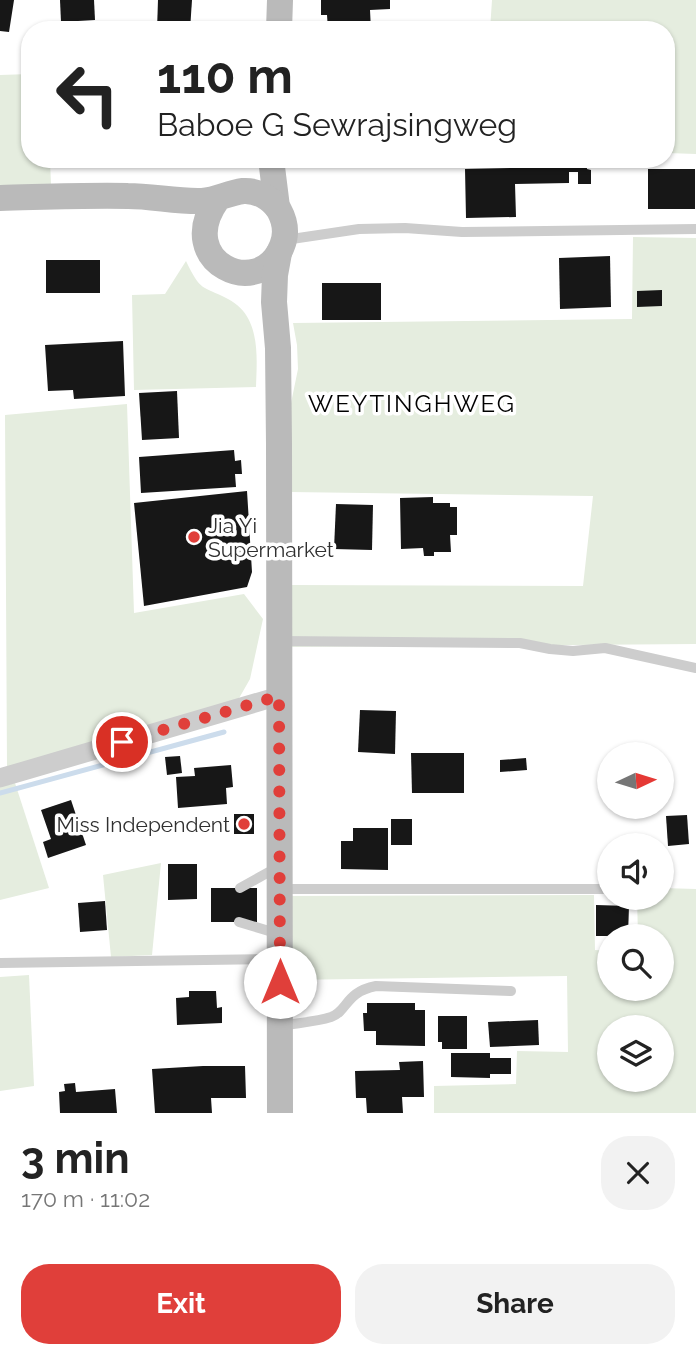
<!DOCTYPE html>
<html lang="en">
<head>
<meta charset="utf-8">
<style>
	body { margin:0; font-family:Raleway,sans-serif; background:#f2f2f2; color:#222; height:100vh; display:flex; flex-direction:column; font-size:26px; white-space:nowrap }
	* { box-sizing:border-box; margin:0 }
	p { font-size:23px; color:#767676 }
	.icon { flex:none; width:38px; height:38px; fill:none; stroke:currentColor; stroke-width:2; stroke-linecap:round; stroke-linejoin:round }
	.map { position:relative; height:1113px; overflow:hidden }
	.side { display:flex; flex-direction:column; background:#fff; flex:1 }
	.side>* { flex:none }
	.hud { position:absolute; left:21px; top:21px; width:654px; height:147px; border-radius:28px; box-shadow:0 2px 5px #0004; background:#fff; color:#222; overflow:hidden }
	.needle { width:46px; rotate:86deg }
	.buttons { position:absolute; left:597px; top:742px; display:grid; gap:14px }
	.buttons a { display:grid; place-items:center; width:77px; height:77px; border-radius:50%; background:#fff; box-shadow:0 2px 5px #0004; font-size:35px }
	.pin { position:absolute; display:grid; place-items:center; width:60px; height:60px; color:#fff; margin:-30px; border:4px solid #fff; border-radius:50%; box-shadow:0 2px 7px #0007 }
	.me { position:absolute; width:77px; margin:-38px; rotate:0deg; stroke-linejoin:round; filter:drop-shadow(0 0 5px #0008) }
	.turn { display:flex; align-items:center; gap:24px; height:147px; padding:0 21px; font-size:32px }
	.turn .icon { width:91px; height:91px; stroke-width:2.5 }
	.turn b { display:block; font-size:49px; line-height:60px }
	.round { display:grid; place-items:center; flex:none; width:74px; height:74px; border-radius:28px; background:#f2f2f2 }
	.headline { display:flex; align-items:center; justify-content:space-between; height:119px; padding:0 21px }
	h1 { font-size:42px; font-weight:700; line-height:52px }
	.button { display:flex; gap:14px; margin-top:auto; padding:14px 21px }
	.button a { flex:1; height:80px; border-radius:28px; background:#e03f3a; color:#fff; font-size:28px; font-weight:700; line-height:80px; text-align:center }
	.button a+a { background:#f2f2f2; color:#222 }
	.map>svg:first-child { display:block }
	.green { fill:#e5eddf; fill-rule:evenodd }
	.lines { fill:none; stroke-linecap:round; stroke-linejoin:round }
	.stream { stroke:#ccdcec; stroke-width:5 }
	.building { fill:#171717 }
	.lane { stroke:#cdcdcd; stroke-width:10 }
	.street { stroke:#cdcdcd; stroke-width:19 }
	.secondary { stroke:#bababa; stroke-width:26 }
	.route { stroke:#e03f3a; stroke-width:12; stroke-dasharray:0 21.6 }
	.poi-dot { fill:#e03f3a; stroke:#fff; stroke-width:2.5 }
	.labels { text-anchor:middle; dominant-baseline:central; stroke-width:7; stroke-linejoin:round; paint-order:stroke }
	.poi-label { font-size:21px; fill:#303030; stroke:#fff; text-anchor:start }
	.quarter-label { font-size:24px; letter-spacing:2px; fill:#000; stroke:#fff }
</style>
</head>
<body>
<div class="map">
<svg width="696" height="1113" viewBox="0 0 696 1113">
	<rect width="100%" height="100%" fill="#fff"/>
	<!-- green -->
	<g class="green">
		<path d="M492,0h204v154l-29,-1v-123h-177z"/>
		<path d="M30,74v85h20l1,26 -51,1v-111z"/>
		<path d="M633,237l63,1v406l-405,3v-62l292,1 10,-90 -303,-4v-84l8,-39 -1,-24 -4,-22 339,-4z"/>
		<path d="M186,261c15,31 15,24 42,38 33,17 29,57 28,88l-122,3 -2,-95 33,-1z"/>
		<path d="M127,404l7,209 110,-19 19,25 -13,60 -12,21 -231,68 -2,-353z"/>
		<path d="M15,783l34,105 -49,12v-113z"/>
		<path d="M161,863l-9,92 -41,2 -8,-82z"/>
		<path d="M662,888l34,1v224h-262v-27l82,-2 1,-33 51,1 -1,-76 -279,4v-84l306,-1 1,55 14,1v38h53v-53h-24l-1,-38h25zM609,1027h53v53h-53z"/>
		<path d="M29,975l5,111 -34,5v-114z"/>
	</g>
	<g class="lines">
		<!-- stream -->
		<path class="stream" d="M0,793l224,-61"/>
	</g>
	<!-- building -->
	<g class="building">
		<path d="M0,0h14l-5,32 -9,-1z"/>
		<path d="M60,0h34l1,20 -34,2z"/>
		<path d="M158,0h34l-2,30h-33z"/>
		<path d="M321,0h69v9l-20,1 1,20h-43l-1,-15h-6z"/>
		<path d="M514,159h72l1,10 4,1v14h-13v-12h-9v11l-54,1 1,33 -50,1 -1,-49 49,-1z"/>
		<rect x="648" y="169" width="47" height="40"/>
		<path d="M610,256l1,51 -51,2 -1,-51z"/>
		<rect x="46" y="260" width="54" height="33"/>
		<rect x="322" y="283" width="59" height="37"/>
		<path d="M662,290v16l-25,1v-16z"/>
		<path d="M123,341l2,55 -51,3 -1,-9 -25,1 -3,-46z"/>
		<path d="M177,391l2,47 -37,2 -3,-47z"/>
		<path d="M234,450l1,11 6,-1 1,14h-7l1,13 -95,6 -2,-36z"/>
		<path d="M247,491l5,81 -5,15 -103,19 -10,-103z"/>
		<path d="M433,497v6h17v4h7v28h-7l1,17h-17v4h-10l-1,-8 -22,1 -1,-51z"/>
		<path d="M336,504l37,1 -1,45 -38,-1z"/>
		<path d="M360,710l36,1 -1,43 -37,-2z"/>
		<path d="M411,753h53v40h-52z"/>
		<path d="M180,756l2,17 -15,2 -2,-18z"/>
		<path d="M526,758l1,12 -27,2v-12z"/>
		<path d="M231,765l2,22 -7,1 1,16 -49,4 -2,-31 19,-1 -1,-8z"/>
		<path d="M71,800l15,45 -38,13 -5,-16 8,-3 -10,-29z"/>
		<rect x="234" y="814" width="20" height="20"/>
		<path d="M687,815l2,29 -21,2 -2,-30z"/>
		<rect x="391" y="819" width="21" height="26"/>
		<path d="M353,828h35v42l-47,-1v-28h12z"/>
		<path d="M168,864h29v35l-29,1z"/>
		<rect x="211" y="888" width="46" height="34"/>
		<path d="M105,901l2,29 -27,2 -2,-29z"/>
		<path d="M596,905l33,1 -1,30h-32z"/>
		<path d="M189,991h27l1,17 5,-1v16l-45,2 -1,-27 13,-1z"/>
		<path d="M367,1003h48v7h10v36l-49,-1v-14h-12l-1,-18h4z"/>
		<path d="M438,1016h29v33h-25v-7h-4z"/>
		<path d="M538,1020l1,25 -49,2 -2,-25z"/>
		<path d="M451,1053h39v5h21v16h-21v4l-39,-1z"/>
		<path d="M423,1061l1,36h-22l1,16h-36l-1,-15h-10l-1,-27 45,-1 -1,-8z"/>
		<path d="M203,1066h42l1,32h-35l1,15h-57l-3,-44z"/>
		<path d="M75,1083l1,9 39,-3 2,24h-57l-1,-21 6,-1 -1,-7z"/>
	</g>
	<g class="lines">
		<!-- lane -->
		<g class="lane">
			<path d="M285,240l74,-11 46,-1 57,4 234,-3"/>
			<path d="M280,641l240,2 30,6 23,2 32,-3 91,20"/>
			<path d="M240,888l36,-20"/>
			<path d="M280,889h323"/>
			<path d="M239,922l40,12"/>
			<path d="M0,963l279,-4"/>
			<path d="M281,1026c15,-3 34,-4 50,-9 17,-6 14,-25 45,-31l135,5"/>
		</g>
		<!-- street -->
		<path class="street" d="M0,778l279,-82"/>
		<!-- secondary -->
		<g class="secondary">
			<path d="M279,30l1,-30"/>
			<path d="M271,159l6,48"/>
			<path d="M0,198c43,-1 85,-3 128,-2 24,0 50,6 74,5 15,-1 26,-8 41,-10 14,-1 28,7 36,19 6,11 8,24 3,36 -22,56 -109,16 -65,-46"/>
			<path d="M279,253l-4,22 -1,27 4,46 1,96 1,669"/>
		</g>
	</g>
	<g class="lines">
		<!-- route -->
		<path class="route" d="M122,742l157,-46 1,286"/>
	</g>
	<!-- markers -->
	<g class="poi-dot">
		<circle cx="194" cy="537" r="7"/>
		<circle cx="244" cy="824" r="7"/>
	</g>
	<g class="labels">
		<!-- poi labels -->
		<g class="poi-label">
			<text x="208" y="525">Jia Yi<tspan x="208" dy="24">Supermarket</tspan></text>
			<text x="230" y="824" text-anchor="end">Miss Independent</text>
		</g>
		<!-- quarter labels -->
		<g class="quarter-label">
			<text x="412" y="403">WEYTINGHWEG</text>
		</g>
	</g>
</svg>
<div class="buttons">
<a><svg class="needle" viewBox="-14 -14 28 28"><path d="M0-13l5 13h-10z" fill="#e53935"/><path d="M0 13l5-13h-10z" fill="#767676"/></svg></a>
<a><svg class="icon" aria-label="sound" viewBox="0 0 24 24"><path d="M4 9h4l5-4v14l-5-4H4zM17 9q2 3 0 6"/></svg></a>
<a><svg class="icon" aria-label="search" viewBox="0 0 24 24"><circle cx="10" cy="10" r="6"/><path d="M15 15l6 6"/></svg></a>
<a><svg class="icon" aria-label="layers" viewBox="0 0 24 24"><path d="M12 4l9 5-9 5-9-5zM3 14l9 5 9-5"/></svg></a>
</div>
<div class="pin" style="left:122px;top:742px;background:#d93025"><svg class="icon" aria-label="arrive" viewBox="0 0 24 24"><path d="M6 21V4h12l-3 4 3 4H6"/></svg></div>
<svg class="me" style="left:280px;top:982px" viewBox="-20 -20 40 40"><circle r="19" fill="#fff"/><path d="M0-13L10 11 0 6-10 11z" fill="#e03f3a"/></svg>
<div class="hud">
<div class="turn"><svg class="icon" aria-label="left" viewBox="0 0 24 24"><path d="M17 20v-9H6M10 6l-5 5 5 5"/></svg><div><b>110 m</b>Baboe G Sewrajsingweg</div></div>
</div>
</div>
<section class="side">
<div class="headline"><div><h1>3 min</h1><p>170 m · 11:02</p></div><a class="round"><svg class="icon" aria-label="close" viewBox="0 0 24 24"><path d="M6 6l12 12M18 6L6 18"/></svg></a></div>
<div class="button"><a>Exit</a><a>Share</a></div>
</section>
</body>
</html>
